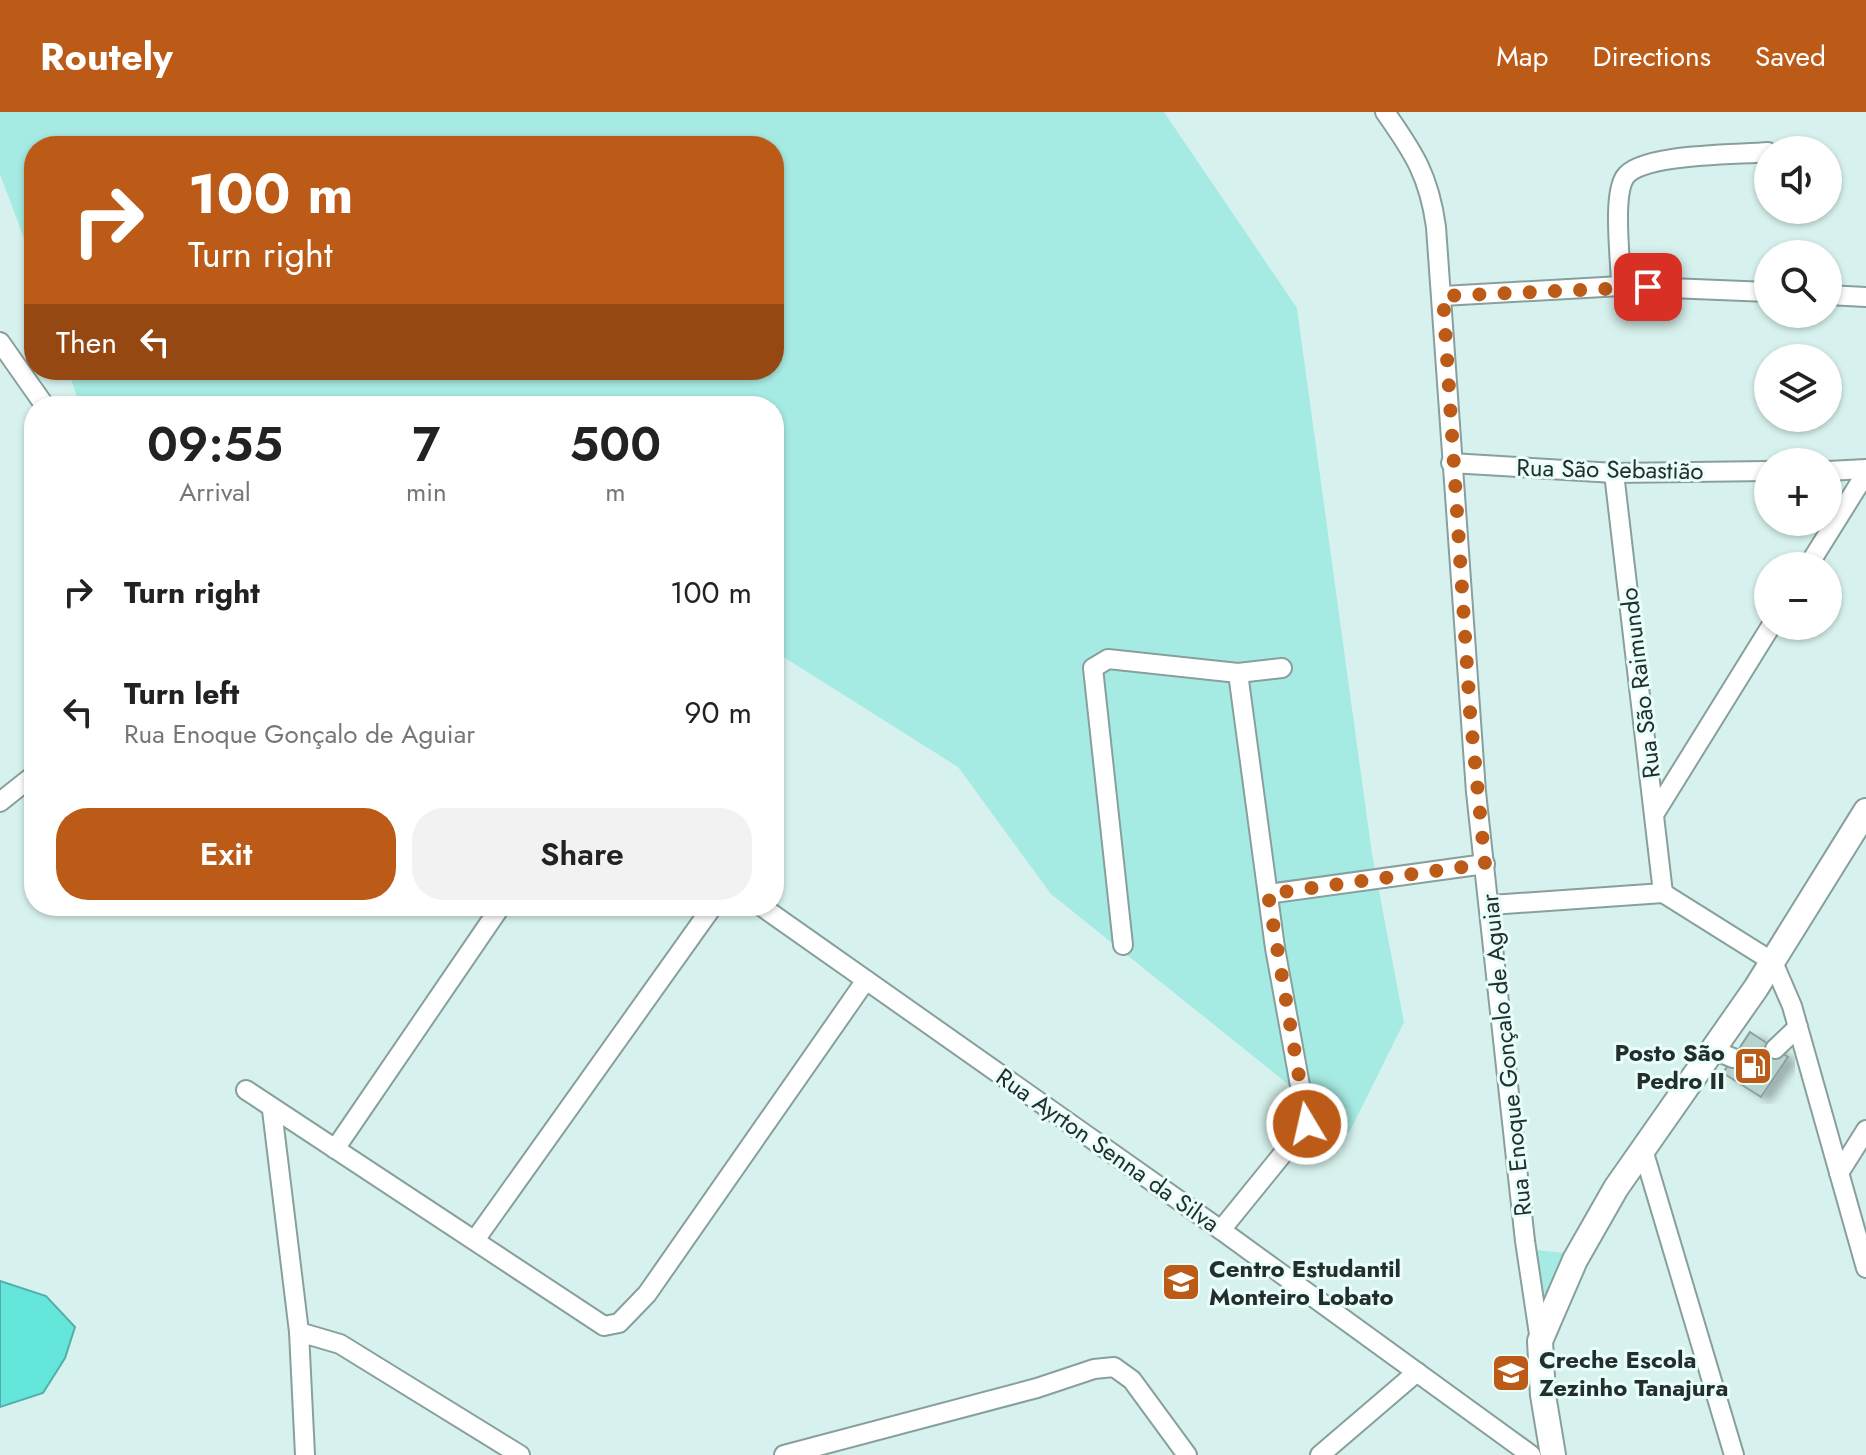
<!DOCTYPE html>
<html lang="en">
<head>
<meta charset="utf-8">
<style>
	body { margin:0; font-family:Jost,sans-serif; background:#f2f2f2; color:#222; height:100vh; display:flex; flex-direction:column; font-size:30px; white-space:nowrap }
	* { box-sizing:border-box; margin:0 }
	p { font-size:26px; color:#767676 }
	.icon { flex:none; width:44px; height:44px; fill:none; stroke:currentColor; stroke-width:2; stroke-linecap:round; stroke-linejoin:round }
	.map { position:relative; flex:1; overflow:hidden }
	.drawer { position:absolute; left:24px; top:284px; width:760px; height:520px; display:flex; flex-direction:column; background:#fff; border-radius:32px; box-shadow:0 2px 6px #0004 }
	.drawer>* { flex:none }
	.top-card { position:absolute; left:24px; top:24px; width:760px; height:244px; border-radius:32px; box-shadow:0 2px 6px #0004; background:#bb5b17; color:#fff; overflow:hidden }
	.controls { position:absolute; left:1754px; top:24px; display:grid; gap:16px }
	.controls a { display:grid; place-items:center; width:88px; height:88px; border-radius:50%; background:#fff; box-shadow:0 2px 6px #0004; font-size:40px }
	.pin { position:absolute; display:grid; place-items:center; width:68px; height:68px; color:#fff; margin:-34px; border-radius:16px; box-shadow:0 4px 12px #0006 }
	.me { position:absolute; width:88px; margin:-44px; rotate:351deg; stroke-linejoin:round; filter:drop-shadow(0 0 6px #0008) }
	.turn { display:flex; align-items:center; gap:28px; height:168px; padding:0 32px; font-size:36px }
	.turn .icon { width:104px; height:104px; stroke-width:2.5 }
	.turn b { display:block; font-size:56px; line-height:68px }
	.then { display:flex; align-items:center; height:76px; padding:0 32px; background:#0003; gap:16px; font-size:30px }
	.eta { display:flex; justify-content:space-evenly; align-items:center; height:136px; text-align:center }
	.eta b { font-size:48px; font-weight:600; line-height:56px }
	.button { display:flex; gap:16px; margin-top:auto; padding:16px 32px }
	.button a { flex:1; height:92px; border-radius:32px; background:#bb5b17; color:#fff; font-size:32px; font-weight:600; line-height:92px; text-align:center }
	.button a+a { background:#f2f2f2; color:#222 }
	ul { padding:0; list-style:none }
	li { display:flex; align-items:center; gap:24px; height:120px; padding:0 32px }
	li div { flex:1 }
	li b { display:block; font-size:30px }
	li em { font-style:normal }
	header { display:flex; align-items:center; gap:48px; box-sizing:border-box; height:112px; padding:0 40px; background:#bb5b17; color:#fff }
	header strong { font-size:38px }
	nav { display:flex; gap:44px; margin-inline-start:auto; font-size:28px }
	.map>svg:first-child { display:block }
	.green { fill:#a6ebe3 }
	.water { fill:#65e6db; stroke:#52afa7; stroke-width:2 }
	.building { fill:#b8d2ce; stroke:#87a09d; stroke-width:2; filter:url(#shadow) }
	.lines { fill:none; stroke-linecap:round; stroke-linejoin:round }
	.minor-tunnel { stroke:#b3cbc7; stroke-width:18; stroke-dasharray:18 9; stroke-linecap:butt }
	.minor-casing { stroke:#87a09d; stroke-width:22 }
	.major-casing { stroke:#87a09d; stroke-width:28 }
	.minor { stroke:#fff; stroke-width:18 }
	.major { stroke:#fff; stroke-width:24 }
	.route { stroke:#bb5b17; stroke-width:14; stroke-dasharray:0 25.2 }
	.labels { text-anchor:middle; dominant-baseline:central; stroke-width:6; stroke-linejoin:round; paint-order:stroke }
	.street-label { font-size:24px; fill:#242e2d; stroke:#e8fefb }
	.poi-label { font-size:24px; font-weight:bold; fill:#242e2d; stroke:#e8fefb; text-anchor:start }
</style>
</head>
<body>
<header>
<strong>Routely</strong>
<nav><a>Map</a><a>Directions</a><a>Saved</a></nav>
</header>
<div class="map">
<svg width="1866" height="1343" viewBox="0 0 1866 1343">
	<defs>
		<filter id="shadow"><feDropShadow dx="9" dy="5" stdDeviation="4" flood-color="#0004"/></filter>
	</defs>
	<rect width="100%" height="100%" fill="#d7f2ee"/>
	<!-- green -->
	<g class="green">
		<path d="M0,0h1164l133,196 75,546 32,168 -55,111 -298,-239 -93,-127 -184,-116v-245h-694l-12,-36h706v-224h-740v119l-34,-91z"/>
		<path d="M1536,1138l30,3 -23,50z"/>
	</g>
	<!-- water -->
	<path class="water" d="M0,1169l46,15 29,31 -10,31 -22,35 -43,14z"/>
	<!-- building -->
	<path class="building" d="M1750,920l38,25 -27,40 -38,-24z"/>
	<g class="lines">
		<!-- minor-tunnel -->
		<path class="minor-tunnel" d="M1733,946l13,3 29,-12"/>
		<defs>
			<g id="minor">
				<path d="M1385,0c29,41 44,64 51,115l40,565 49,449 15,100"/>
				<path d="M1621,174c0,-24 -9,-90 4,-109 16,-24 114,-22 143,-25"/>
				<path d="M1828,183l38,2"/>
				<path d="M1443,184l178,-10 147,6"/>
				<path d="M0,230l45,64"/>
				<path d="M1451,351l163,10 154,-2"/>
				<path d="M1828,359l38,-2"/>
				<path d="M1614,361l49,420"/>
				<path d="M1808,454l58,-93"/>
				<path d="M1238,561l44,-5"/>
				<path d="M0,690l34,-27"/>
				<path d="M1655,701l116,-187"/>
				<path d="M1268,782l217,-30"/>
				<path d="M1491,793l172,-12 110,69 19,44 74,262"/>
				<path d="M761,794l460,324 310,225"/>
				<path d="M1123,833l-30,-277 15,-9 130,14 37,275 32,176 -86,106"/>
				<path d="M1711,937l22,9"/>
				<path d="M1775,937l23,-22"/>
				<path d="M246,978l358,236 15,-3 28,-29 219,-314"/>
				<path d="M272,998l27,222"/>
				<path d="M335,1037l166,-243"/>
				<path d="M1644,1041l90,302"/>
				<path d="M1839,1061l27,-43"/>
				<path d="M475,1128l238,-334"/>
				<path d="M305,1343l-6,-123 41,12 180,111"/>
				<path d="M784,1343l253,-67 57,-19 20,-2 18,13 55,75"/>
				<path d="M1320,1343l97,-83"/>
			</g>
			<path id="major" d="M1553,1343l-10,-60 -3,-54 35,-81 41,-72 140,-200 110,-177"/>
		</defs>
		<!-- minor casing -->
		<use href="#minor" class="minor-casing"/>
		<!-- major casing -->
		<use href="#major" class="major-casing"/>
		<!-- minor -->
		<use href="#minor" class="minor"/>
		<!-- major -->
		<use href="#major" class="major"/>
	</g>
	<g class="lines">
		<!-- route -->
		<path class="route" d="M1307,1012l-39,-230 217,-30 -15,-152 -27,-416 205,-9"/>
	</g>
	<!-- icons -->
	<defs>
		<symbol id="fuel-square" viewBox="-11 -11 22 22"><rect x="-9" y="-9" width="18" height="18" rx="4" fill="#bb5b17" stroke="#e8fefb"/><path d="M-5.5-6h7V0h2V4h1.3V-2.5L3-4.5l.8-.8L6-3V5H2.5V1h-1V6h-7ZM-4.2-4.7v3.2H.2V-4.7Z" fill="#fff"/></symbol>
		<symbol id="school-square" viewBox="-11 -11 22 22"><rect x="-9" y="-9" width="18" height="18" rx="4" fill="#bb5b17" stroke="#e8fefb"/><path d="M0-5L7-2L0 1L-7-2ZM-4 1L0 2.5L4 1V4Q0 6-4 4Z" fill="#fff"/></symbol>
	</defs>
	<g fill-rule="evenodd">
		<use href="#fuel-square" x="1731" y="932" width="44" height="44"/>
		<use href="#school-square" x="1159" y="1148" width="44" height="44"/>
		<use href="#school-square" x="1489" y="1239" width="44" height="44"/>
	</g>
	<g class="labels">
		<!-- street labels -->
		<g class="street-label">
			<text transform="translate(1610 357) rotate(1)">Rua São Sebastião</text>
			<text transform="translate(1640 571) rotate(-97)">Rua São Raimundo</text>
			<text transform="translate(1506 943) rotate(-96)">Rua Enoque Gonçalo de Aguiar</text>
			<text transform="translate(1108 1038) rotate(35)">Rua Ayrton Senna da Silva</text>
		</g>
		<!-- poi labels -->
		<g class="poi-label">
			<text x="1725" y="940" text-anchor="end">Posto São<tspan x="1725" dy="28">Pedro II</tspan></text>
			<text x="1209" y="1156">Centro Estudantil<tspan x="1209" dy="28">Monteiro Lobato</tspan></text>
			<text x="1539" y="1247">Creche Escola<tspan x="1539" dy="28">Zezinho Tanajura</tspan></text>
		</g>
	</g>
</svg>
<div class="controls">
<a><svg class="icon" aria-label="sound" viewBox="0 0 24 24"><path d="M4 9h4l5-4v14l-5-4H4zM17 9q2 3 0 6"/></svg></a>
<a><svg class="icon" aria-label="search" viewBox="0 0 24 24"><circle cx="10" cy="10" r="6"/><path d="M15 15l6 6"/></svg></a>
<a><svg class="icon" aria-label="layers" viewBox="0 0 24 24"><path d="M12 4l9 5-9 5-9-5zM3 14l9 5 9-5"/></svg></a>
<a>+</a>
<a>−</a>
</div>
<div class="pin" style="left:1648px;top:175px;background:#d93025"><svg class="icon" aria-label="arrive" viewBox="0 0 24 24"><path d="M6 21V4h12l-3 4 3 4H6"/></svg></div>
<svg class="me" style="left:1307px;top:1012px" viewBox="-20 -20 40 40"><circle r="17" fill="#bb5b17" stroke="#fff" stroke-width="3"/><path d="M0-11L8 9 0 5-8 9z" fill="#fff"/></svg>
<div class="top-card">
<div class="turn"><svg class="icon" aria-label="right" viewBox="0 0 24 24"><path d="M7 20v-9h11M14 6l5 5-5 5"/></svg><div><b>100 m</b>Turn right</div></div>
<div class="then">Then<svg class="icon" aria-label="left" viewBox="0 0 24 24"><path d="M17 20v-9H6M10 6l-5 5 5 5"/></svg></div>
</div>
<section class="drawer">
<div class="eta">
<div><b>09:55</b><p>Arrival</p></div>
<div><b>7</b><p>min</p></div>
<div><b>500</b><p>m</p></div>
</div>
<ul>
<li><svg class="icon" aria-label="right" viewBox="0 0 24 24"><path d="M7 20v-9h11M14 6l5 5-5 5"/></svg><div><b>Turn right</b></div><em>100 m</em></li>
<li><svg class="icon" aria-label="left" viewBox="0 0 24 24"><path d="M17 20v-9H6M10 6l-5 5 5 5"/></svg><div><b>Turn left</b><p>Rua Enoque Gonçalo de Aguiar</p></div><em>90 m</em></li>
</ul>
<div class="button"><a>Exit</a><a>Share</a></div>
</section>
</div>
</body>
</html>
